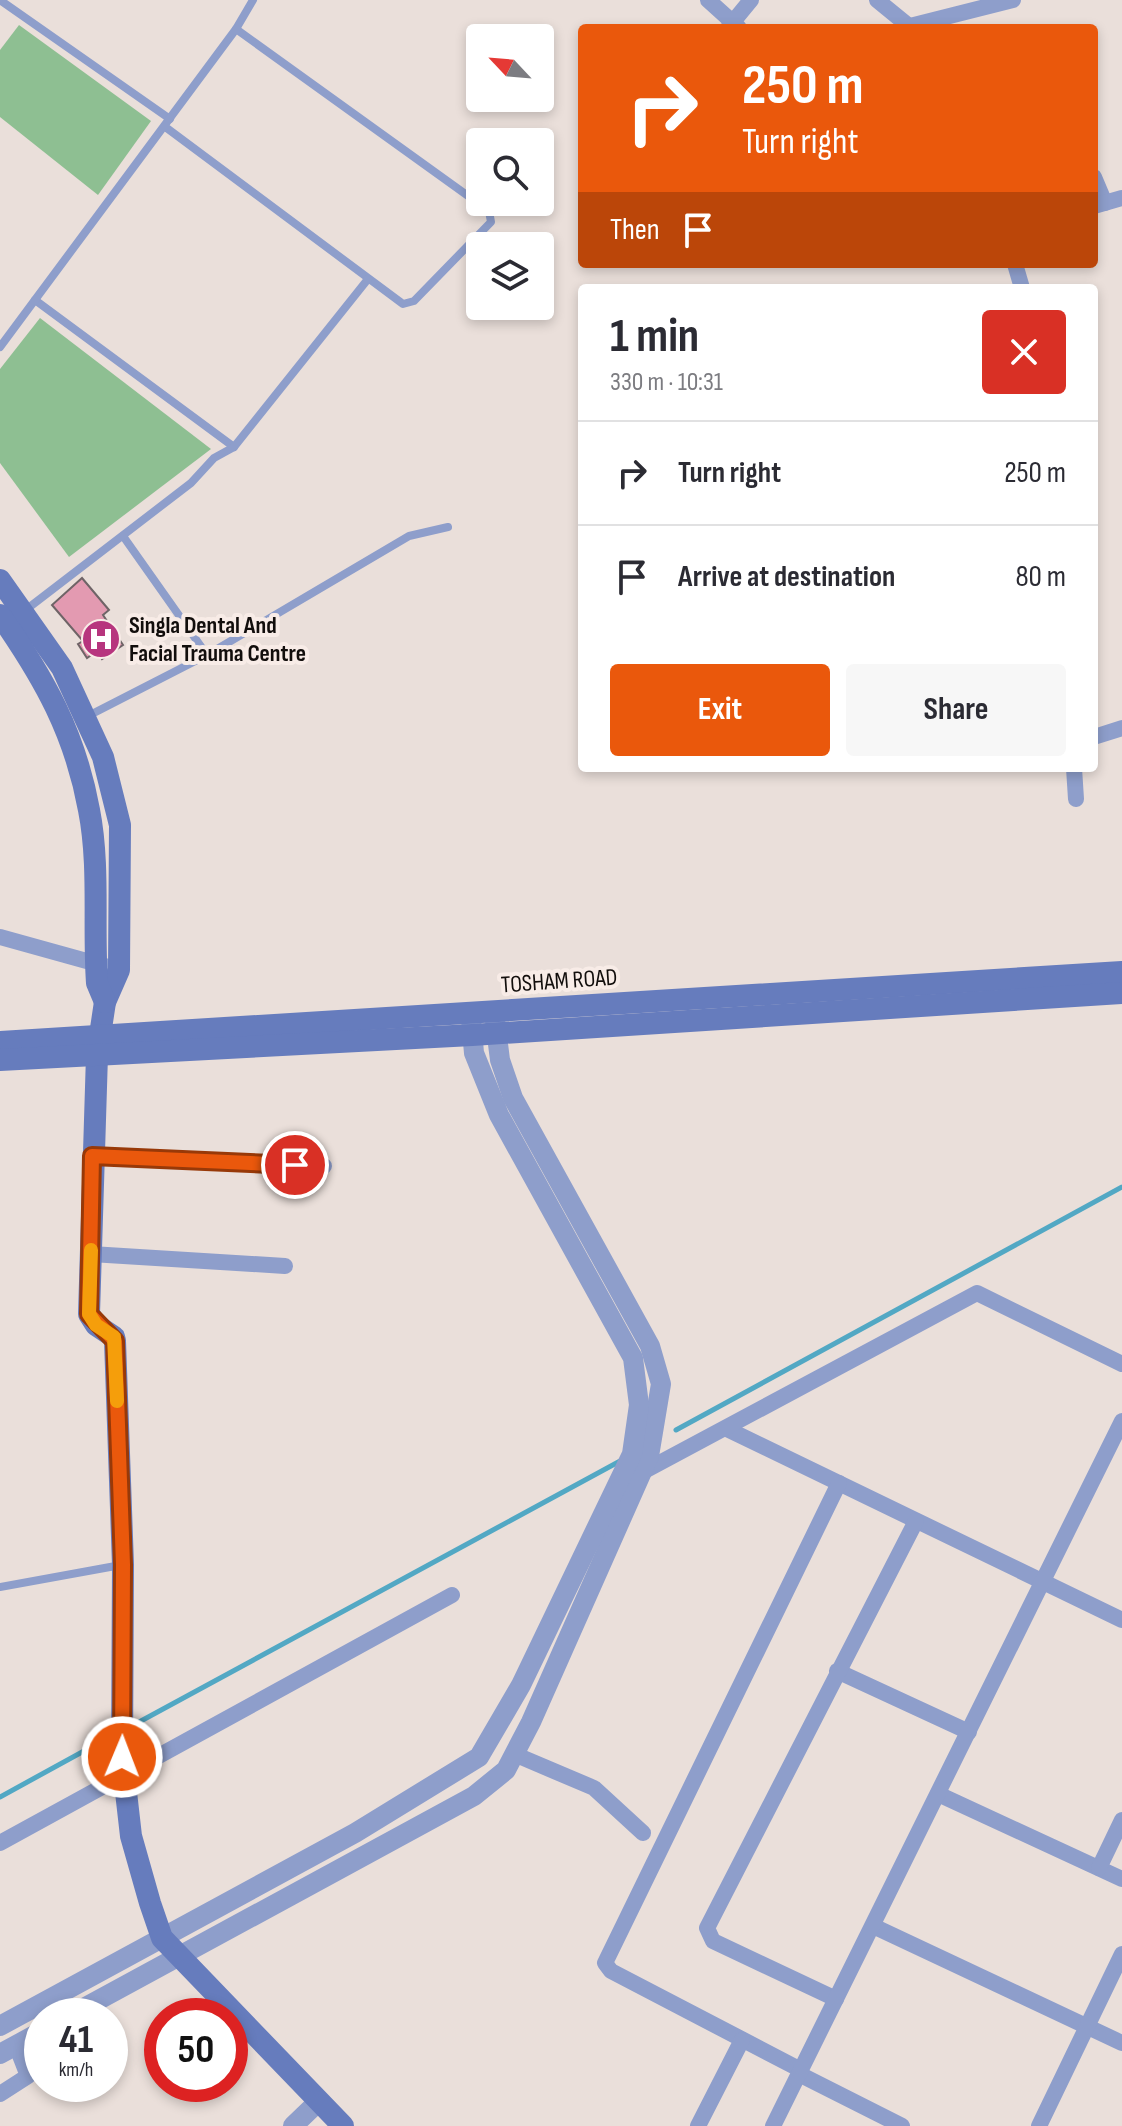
<!DOCTYPE html>
<html lang="en">
<head>
<meta charset="utf-8">
<style>
	body { margin:0; font-family:"Sofia Sans Condensed",sans-serif; background:#f7f7f7; color:#2b2b33; height:100vh; display:flex; flex-direction:column; font-size:30px; white-space:nowrap }
	* { box-sizing:border-box; margin:0 }
	p { font-size:26px; color:#7c7c81 }
	.icon { flex:none; width:44px; height:44px; fill:none; stroke:currentColor; stroke-width:2; stroke-linecap:round; stroke-linejoin:round }
	.map { position:relative; flex:1; overflow:hidden }
	.panel { position:absolute; left:578px; top:284px; width:520px; height:488px; display:flex; flex-direction:column; background:#fff; border-radius:8px; box-shadow:0 4px 12px #0003 }
	.panel>* { flex:none }
	.banner { position:absolute; left:578px; top:24px; width:520px; height:244px; border-radius:8px; box-shadow:0 4px 12px #0003; background:#ea580c; color:#fff; overflow:hidden }
	.needle { width:52px; rotate:296deg }
	.tools { position:absolute; left:466px; top:24px; display:grid; gap:16px }
	.tools a { display:grid; place-items:center; width:88px; height:88px; border-radius:8px; background:#fff; box-shadow:0 4px 12px #0003; font-size:40px }
	.speed { position:absolute; left:24px; top:1998px; display:flex; gap:16px; font-size:40px; font-weight:700; text-align:center }
	.speed>* { display:grid; place-content:center; width:104px; height:104px; border-radius:50%; background:#fff; box-shadow:0 4px 12px #0003; line-height:1 }
	.speed small { font-size:20px; font-weight:400 }
	.speed .limit { border:12px solid #d22; background:#fff; color:#111 }
	.pin { position:absolute; display:grid; place-items:center; width:68px; height:68px; color:#fff; margin:-34px; border:4px solid #fff; border-radius:50%; box-shadow:0 2px 8px #0007 }
	.me { position:absolute; width:88px; margin:-44px; rotate:1deg; stroke-linejoin:round; filter:drop-shadow(0 0 6px #0008) }
	.turn { display:flex; align-items:center; gap:28px; height:168px; padding:0 32px; font-size:36px }
	.turn .icon { width:104px; height:104px; stroke-width:2.5 }
	.turn b { display:block; font-size:56px; line-height:68px }
	.then { display:flex; align-items:center; height:76px; padding:0 32px; background:#0003; gap:16px; font-size:30px }
	.round { display:grid; place-items:center; flex:none; width:84px; height:84px; border-radius:8px; background:#f7f7f7 }
	.head { display:flex; align-items:center; justify-content:space-between; height:136px; padding:0 32px }
	h1 { font-size:48px; font-weight:700; line-height:60px }
	.cta { display:flex; gap:16px; margin-top:auto; padding:16px 32px }
	.cta a { flex:1; height:92px; border-radius:8px; background:#ea580c; color:#fff; font-size:32px; font-weight:700; line-height:92px; text-align:center }
	.cta a+a { background:#f7f7f7; color:#2b2b33 }
	ul { padding:0; list-style:none }
	li { display:flex; align-items:center; gap:24px; height:104px; padding:0 32px; border-top:2px solid #e1e1e2 }
	li div { flex:1 }
	li b { display:block; font-size:30px }
	li em { font-style:normal }
	.map>svg:first-child { display:block }
	.green { fill:#8ebf92 }
	.lines { fill:none; stroke-linecap:round; stroke-linejoin:round }
	.stream { stroke:#52a8c4; stroke-width:5 }
	.building { fill:#e39ab1; stroke:#6f6467; stroke-width:2 }
	.service { stroke:#8e9ecb; stroke-width:8 }
	.minor { stroke:#8e9ecb; stroke-width:16 }
	.tertiary { stroke:#8e9ecb; stroke-width:20 }
	.secondary { stroke:#667cbd; stroke-width:22 }
	.route-casing { stroke:#983908; stroke-width:20 }
	.route { stroke:#ea580c; stroke-width:14 }
	.slow { stroke:#f59e0b; stroke-width:14 }
	.labels { text-anchor:middle; dominant-baseline:central; stroke-width:8; stroke-linejoin:round; paint-order:stroke }
	.poi-label { font-size:24px; font-weight:bold; fill:#120e0c; stroke:#f8ece7; text-anchor:start }
	.street-label { font-size:24px; fill:#120e0c; stroke:#f8ece7 }
</style>
</head>
<body>
<div class="map">
<svg width="1122" height="2126" viewBox="0 0 1122 2126">
	<rect width="100%" height="100%" fill="#eadfda"/>
	<!-- green -->
	<g class="green">
		<path d="M19,25l132,96 -53,74 -98,-78v-67z"/>
		<path d="M40,318l171,131 -142,108 -69,-94v-94z"/>
	</g>
	<g class="lines">
		<!-- stream -->
		<g class="stream">
			<path d="M676,1430l446,-243"/>
			<path d="M128,1728l494,-268"/>
			<path d="M0,1797l115,-63"/>
		</g>
	</g>
	<!-- building -->
	<path class="building" d="M82,578l27,32 -6,5 20,30 -21,14 -5,-8 -10,7 -9,-14 5,-3 -31,-36z"/>
	<g class="lines">
		<!-- service -->
		<g class="service">
			<path d="M0,0l170,119"/>
			<path d="M236,29l17,-29"/>
			<path d="M35,300l199,147"/>
			<path d="M0,347l236,-318 253,182 2,11 -77,79 -11,3 -239,-178"/>
			<path d="M123,536l84,119"/>
			<path d="M23,612l168,-129 23,-25 20,-11 134,-168"/>
			<path d="M86,717l121,-62 202,-119 39,-9"/>
			<path d="M0,1587l121,-22"/>
		</g>
		<!-- minor -->
		<g class="minor">
			<path d="M708,0l31,28"/>
			<path d="M877,0l33,27"/>
			<path d="M728,28l23,-28"/>
			<path d="M902,28l111,-28"/>
			<path d="M1094,177l11,26"/>
			<path d="M1094,206l28,-8"/>
			<path d="M1015,264l7,24"/>
			<path d="M1094,737l28,-9"/>
			<path d="M1074,768l2,31"/>
			<path d="M0,937l119,33"/>
			<path d="M92,1156l232,10"/>
			<path d="M91,1254l194,12"/>
			<path d="M727,1429l395,191"/>
			<path d="M637,1475l340,-182 145,71"/>
			<path d="M837,1671l132,61"/>
			<path d="M514,1754l80,34 49,45"/>
			<path d="M938,1794l184,85"/>
			<path d="M0,1843l452,-248"/>
			<path d="M1099,1868l23,-48"/>
			<path d="M873,1926l249,117"/>
			<path d="M836,1999l-123,-58 -6,-13 209,-407"/>
			<path d="M801,2070l-190,-99 -6,-8 234,-480"/>
			<path d="M799,2074l103,52"/>
			<path d="M0,2094l28,-18 -12,-31"/>
			<path d="M698,2126l44,-86"/>
			<path d="M773,2126l349,-705"/>
			<path d="M1039,2126l83,-172"/>
		</g>
		<!-- tertiary -->
		<g class="tertiary">
			<path d="M69,2016l405,-220 32,-26 25,-48 118,-266 12,-72 -11,-38 -137,-248 -13,-38 -5,-40"/>
			<path d="M0,2026l355,-193 124,-76 42,-72 111,-231 7,-49 -6,-47 -134,-243 -25,-62 -3,-34"/>
			<path d="M0,2054l42,-23"/>
			<path d="M293,2126l26,-25"/>
		</g>
		<!-- secondary -->
		<g class="secondary">
			<path d="M0,580l62,88 41,89 17,68 -1,145 -14,32 -8,53 -8,259 7,11 18,12 1,4 8,224 -1,192 9,79 19,67 12,35 181,188"/>
			<path d="M0,615c44,63 75,118 89,195 11,56 4,116 8,173l8,19"/>
			<path d="M0,1042l1122,-70"/>
			<path d="M0,1060l472,-25 650,-42"/>
		</g>
	</g>
	<g class="lines">
		<defs>
			<path id="route" d="M122,1757l1,-192 -8,-224 -26,-27 3,-158 203,9"/>
		</defs>
		<!-- route casing -->
		<use href="#route" class="route-casing"/>
		<!-- route -->
		<use href="#route" class="route"/>
		<!-- slow -->
		<path class="slow" d="M91,1250l-2,64 7,11 18,12 3,64"/>
	</g>
	<!-- icons -->
	<defs>
		<symbol id="hospital-disc" viewBox="-11 -11 22 22"><circle r="9.5" fill="#b7357e" stroke="#f8ece7"/><path d="M-5-5h3v3.5h4V-5h3V5h-3V1.5h-4V5h-3Z" fill="#fff"/></symbol>
	</defs>
	<g fill-rule="evenodd">
		<use href="#hospital-disc" x="79" y="617" width="44" height="44"/>
	</g>
	<g class="labels">
		<!-- poi labels -->
		<g class="poi-label">
			<text x="129" y="625">Singla Dental And<tspan x="129" dy="28">Facial Trauma Centre</tspan></text>
		</g>
		<!-- street labels -->
		<g class="street-label">
			<text transform="translate(559 981) rotate(-4)">TOSHAM ROAD</text>
		</g>
	</g>
</svg>
<div class="tools">
<a><svg class="needle" viewBox="-14 -14 28 28"><path d="M0-13l5 13h-10z" fill="#e53935"/><path d="M0 13l5-13h-10z" fill="#7c7c81"/></svg></a>
<a><svg class="icon" aria-label="search" viewBox="0 0 24 24"><circle cx="10" cy="10" r="6"/><path d="M15 15l6 6"/></svg></a>
<a><svg class="icon" aria-label="layers" viewBox="0 0 24 24"><path d="M12 4l9 5-9 5-9-5zM3 14l9 5 9-5"/></svg></a>
</div>
<div class="speed"><div>41<small>km/h</small></div><div class="limit">50</div></div>
<div class="pin" style="left:295px;top:1165px;background:#d93025"><svg class="icon" aria-label="arrive" viewBox="0 0 24 24"><path d="M6 21V4h12l-3 4 3 4H6"/></svg></div>
<svg class="me" style="left:122px;top:1757px" viewBox="-20 -20 40 40"><circle r="17" fill="#ea580c" stroke="#fff" stroke-width="3"/><path d="M0-11L8 9 0 5-8 9z" fill="#fff"/></svg>
<div class="banner">
<div class="turn"><svg class="icon" aria-label="right" viewBox="0 0 24 24"><path d="M7 20v-9h11M14 6l5 5-5 5"/></svg><div><b>250 m</b>Turn right</div></div>
<div class="then">Then<svg class="icon" aria-label="arrive" viewBox="0 0 24 24"><path d="M6 21V4h12l-3 4 3 4H6"/></svg></div>
</div>
<section class="panel">
<div class="head"><div><h1>1 min</h1><p>330 m · 10:31</p></div><a class="round" style="background:#d93025;color:#fff"><svg class="icon" aria-label="close" viewBox="0 0 24 24"><path d="M6 6l12 12M18 6L6 18"/></svg></a></div>
<ul>
<li><svg class="icon" aria-label="right" viewBox="0 0 24 24"><path d="M7 20v-9h11M14 6l5 5-5 5"/></svg><div><b>Turn right</b></div><em>250 m</em></li>
<li><svg class="icon" aria-label="arrive" viewBox="0 0 24 24"><path d="M6 21V4h12l-3 4 3 4H6"/></svg><div><b>Arrive at destination</b></div><em>80 m</em></li>
</ul>
<div class="cta"><a>Exit</a><a>Share</a></div>
</section>
</div>
</body>
</html>
